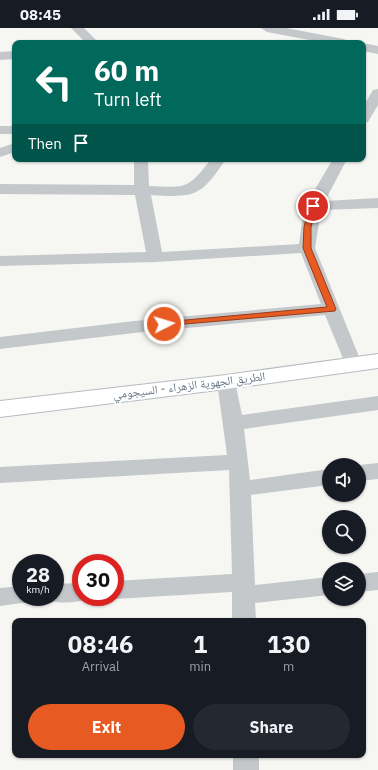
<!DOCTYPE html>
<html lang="en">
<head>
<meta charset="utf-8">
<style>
	body { margin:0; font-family:"IBM Plex Sans","Noto Naskh Arabic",sans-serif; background:#242831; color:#f1f3f6; height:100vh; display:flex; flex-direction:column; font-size:15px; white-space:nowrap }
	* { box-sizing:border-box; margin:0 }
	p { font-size:13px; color:#9ea1a6 }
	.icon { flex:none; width:22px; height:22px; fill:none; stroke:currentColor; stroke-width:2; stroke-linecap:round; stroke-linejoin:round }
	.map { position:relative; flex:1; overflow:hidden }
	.sheet { position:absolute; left:12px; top:590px; width:354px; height:140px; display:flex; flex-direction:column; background:#171b24; border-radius:8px; box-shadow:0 1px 3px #0004 }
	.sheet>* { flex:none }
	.guide { position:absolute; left:12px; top:12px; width:354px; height:122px; border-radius:8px; box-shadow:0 1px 3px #0004; background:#00695c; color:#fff; overflow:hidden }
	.fabs { position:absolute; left:322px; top:430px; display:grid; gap:8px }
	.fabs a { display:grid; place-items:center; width:44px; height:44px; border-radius:50%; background:#171b24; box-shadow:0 1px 3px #0004; font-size:20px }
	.speed { position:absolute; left:12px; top:526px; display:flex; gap:8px; font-size:20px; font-weight:700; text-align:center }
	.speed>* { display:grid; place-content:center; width:52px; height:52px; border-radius:50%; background:#171b24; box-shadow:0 1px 3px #0004; line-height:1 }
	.speed small { font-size:10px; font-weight:400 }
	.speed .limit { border:6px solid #d22; background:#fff; color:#111 }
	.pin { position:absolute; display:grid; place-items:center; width:34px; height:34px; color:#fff; margin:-17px; border:2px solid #fff; border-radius:50%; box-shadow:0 1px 4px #0007 }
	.me { position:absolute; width:44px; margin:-22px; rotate:85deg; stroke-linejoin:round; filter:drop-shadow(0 0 3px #0008) }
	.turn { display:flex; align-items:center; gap:14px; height:84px; padding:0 16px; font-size:18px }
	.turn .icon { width:52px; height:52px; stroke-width:2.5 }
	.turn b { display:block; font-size:28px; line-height:34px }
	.then { display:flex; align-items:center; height:38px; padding:0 16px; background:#0003; gap:8px; font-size:15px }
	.eta { display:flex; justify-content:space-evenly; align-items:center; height:68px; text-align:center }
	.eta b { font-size:24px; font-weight:800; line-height:28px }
	.primary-button { display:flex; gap:8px; margin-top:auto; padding:8px 16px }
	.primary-button a { flex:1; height:46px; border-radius:24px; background:#e75b23; color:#fff; font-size:16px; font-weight:800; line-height:46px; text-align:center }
	.primary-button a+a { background:#242831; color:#f1f3f6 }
	.status { display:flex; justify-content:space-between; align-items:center; height:28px; padding:0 20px; background:#171b24; direction:ltr }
	.status svg { height:11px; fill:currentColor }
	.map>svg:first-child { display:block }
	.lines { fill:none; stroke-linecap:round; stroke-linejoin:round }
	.secondary-casing { stroke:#b6bbc0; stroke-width:2 }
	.minor { fill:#c4c8cb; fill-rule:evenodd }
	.secondary { fill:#fff; fill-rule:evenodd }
	.route { fill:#e75b23; stroke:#963b17 }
	.labels { text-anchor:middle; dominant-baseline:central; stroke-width:4; stroke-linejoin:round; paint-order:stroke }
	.street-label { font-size:12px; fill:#657585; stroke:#fff }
</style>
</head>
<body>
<div class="status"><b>08:45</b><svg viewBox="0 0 49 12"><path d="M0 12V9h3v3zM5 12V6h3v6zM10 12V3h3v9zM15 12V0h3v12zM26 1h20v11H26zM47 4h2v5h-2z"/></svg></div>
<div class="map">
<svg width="378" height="742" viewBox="0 0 378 742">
	<rect width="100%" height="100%" fill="#f6f7f3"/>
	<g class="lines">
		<defs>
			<path id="secondary" d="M378,326v14l-152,21 -226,28v-16l226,-26z"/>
		</defs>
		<!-- secondary casing -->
		<use href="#secondary" class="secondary-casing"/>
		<!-- minor -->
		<g class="minor">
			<path d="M71,0h13l15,15h-13z"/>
			<path d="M261,0h25l58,11 6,4h-25l-58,-11z"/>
			<path d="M363,15l15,3v8l-15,-3z"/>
			<path d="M15,23v8l-15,1v-8z"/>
			<path d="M378,61v16l-10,17 -5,1v-16l10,-17z"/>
			<rect x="0" y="98" width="15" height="8"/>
			<path d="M15,115v9l-15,5v-9z"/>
			<path d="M134,131h14l1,27c38,2 39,3 62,-27h15c-25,37 -30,39 -75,36l11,57 137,-8 3,-22 5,-14 -2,-2 28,-47h14l-22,42 53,-3v10l-57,2 -6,38 47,116 -3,4 -6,2 -6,-2 -22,-53 -191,18 -134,16v-12l134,-16 187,-17 -20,-51 -146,9 -155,4v-10l146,-4 -11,-57 -135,-1v-10l134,1z"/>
			<path d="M226,348l7,1 2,5 7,33 136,-19v14l-134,19 6,51 79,-11v16l-78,10 4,90 74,-8v18l-74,8 1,18h-24v-29l-117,7 -7,-2h7v-16l117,-7 -3,-104 -229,13v-16l227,-12 -10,-73 2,-5z"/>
			<path d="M378,435v16l-19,2v-16z"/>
			<path d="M378,544v18l-19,2v-18z"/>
			<path d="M81,555v14h9l-1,2c-13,4 -29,5 -42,1l-1,-3h9v-13z"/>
			<path d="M21,558v11h10l-2,5 -29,4v-18z"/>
			<rect x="233" y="727" width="26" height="15"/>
		</g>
		<!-- secondary -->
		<use href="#secondary" class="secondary"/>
	</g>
	<!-- route -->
	<path class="route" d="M313,176l4,2 -6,21v21l25,61 -1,2 -173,15 -2,-2 4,-2 163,-15 -24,-59 1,-21 5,-21z"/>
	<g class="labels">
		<!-- street labels -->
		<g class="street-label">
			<text transform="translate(189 357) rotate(-7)">الطريق الجهوية الزهراء - السيجومي</text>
		</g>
	</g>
</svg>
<div class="fabs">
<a><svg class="icon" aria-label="sound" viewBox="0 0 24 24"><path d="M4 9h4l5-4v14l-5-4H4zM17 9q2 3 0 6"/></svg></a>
<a><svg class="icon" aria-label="search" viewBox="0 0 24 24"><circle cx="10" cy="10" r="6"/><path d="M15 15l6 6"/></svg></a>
<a><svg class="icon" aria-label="layers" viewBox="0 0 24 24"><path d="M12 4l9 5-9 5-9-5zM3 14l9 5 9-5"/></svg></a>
</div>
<div class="speed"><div>28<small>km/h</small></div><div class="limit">30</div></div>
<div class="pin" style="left:313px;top:178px;background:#d93025"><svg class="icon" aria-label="arrive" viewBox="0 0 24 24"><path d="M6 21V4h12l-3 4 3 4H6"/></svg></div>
<svg class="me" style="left:164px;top:296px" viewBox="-20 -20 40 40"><circle r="17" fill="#e75b23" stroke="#fff" stroke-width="3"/><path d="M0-11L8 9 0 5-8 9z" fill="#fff"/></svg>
<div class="guide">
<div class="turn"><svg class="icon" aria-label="left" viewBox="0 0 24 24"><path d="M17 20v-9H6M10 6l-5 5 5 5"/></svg><div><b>60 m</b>Turn left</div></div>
<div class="then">Then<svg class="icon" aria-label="arrive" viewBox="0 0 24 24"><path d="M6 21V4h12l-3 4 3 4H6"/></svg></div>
</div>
<section class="sheet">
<div class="eta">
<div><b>08:46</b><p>Arrival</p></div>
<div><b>1</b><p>min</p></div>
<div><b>130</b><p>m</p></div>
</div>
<div class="primary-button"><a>Exit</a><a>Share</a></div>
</section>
</div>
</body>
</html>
